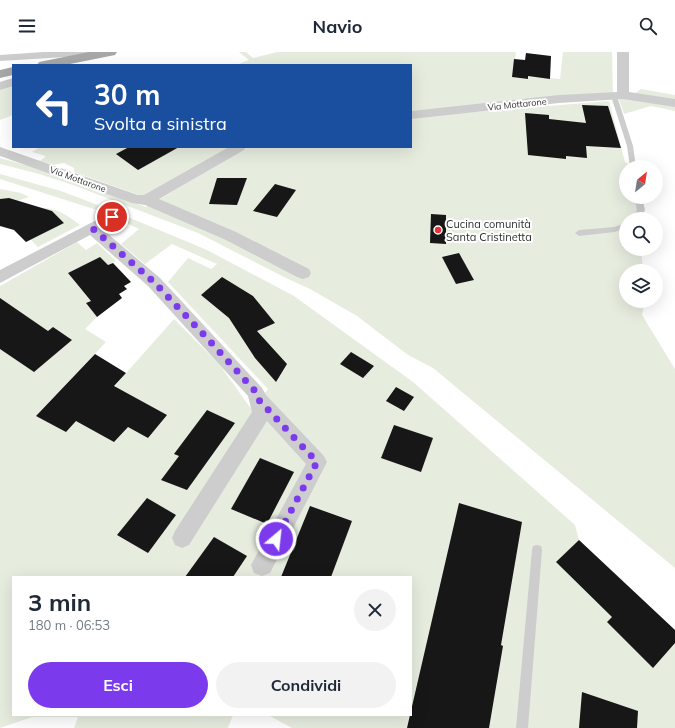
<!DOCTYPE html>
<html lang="it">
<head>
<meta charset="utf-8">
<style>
	body { margin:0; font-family:Mulish,sans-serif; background:#f2f2f3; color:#1f2937; height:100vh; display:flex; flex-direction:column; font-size:15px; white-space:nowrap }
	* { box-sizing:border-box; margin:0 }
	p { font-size:13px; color:#747a83 }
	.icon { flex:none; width:22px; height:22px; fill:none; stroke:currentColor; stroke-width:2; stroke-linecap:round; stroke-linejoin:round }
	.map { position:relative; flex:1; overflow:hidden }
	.side { position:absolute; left:12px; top:524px; width:400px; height:140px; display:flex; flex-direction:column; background:#fff; border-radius:0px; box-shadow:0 4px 16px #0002 }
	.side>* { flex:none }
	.banner { position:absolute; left:12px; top:12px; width:400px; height:84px; border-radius:0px; box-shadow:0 4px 16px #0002; background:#1a4fa0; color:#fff; overflow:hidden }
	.needle { width:26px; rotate:30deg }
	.controls { position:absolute; left:619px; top:108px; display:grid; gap:8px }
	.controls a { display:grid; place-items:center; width:44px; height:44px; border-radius:50%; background:#fff; box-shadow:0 4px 16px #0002; font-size:20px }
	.pin { position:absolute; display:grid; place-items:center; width:34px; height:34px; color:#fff; margin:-17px; border:2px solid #fff; border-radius:50%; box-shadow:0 1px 4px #0007 }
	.me { position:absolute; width:44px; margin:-22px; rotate:28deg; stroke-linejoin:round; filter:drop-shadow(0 0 3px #0008) }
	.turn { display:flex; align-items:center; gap:14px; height:84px; padding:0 16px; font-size:18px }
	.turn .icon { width:52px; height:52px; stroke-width:2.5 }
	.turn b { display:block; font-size:28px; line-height:34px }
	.round { display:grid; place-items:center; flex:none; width:42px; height:42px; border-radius:21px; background:#f2f2f3 }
	.headline { display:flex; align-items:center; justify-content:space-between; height:68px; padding:0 16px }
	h1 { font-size:24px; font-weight:700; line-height:30px }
	.action { display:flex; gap:8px; margin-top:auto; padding:8px 16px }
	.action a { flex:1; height:46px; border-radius:24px; background:#7c3aed; color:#fff; font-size:16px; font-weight:700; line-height:46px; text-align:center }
	.action a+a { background:#f2f2f3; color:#1f2937 }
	header { display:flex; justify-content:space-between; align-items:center; height:52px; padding:0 16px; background:#fff; font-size:18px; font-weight:700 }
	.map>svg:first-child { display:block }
	.green { fill:#e6eddf }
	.building { fill:#171717 }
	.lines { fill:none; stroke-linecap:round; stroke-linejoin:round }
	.lane { fill:#cdcdcd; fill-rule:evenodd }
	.street { fill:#cdcdcd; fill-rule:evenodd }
	.primary { fill:#a8a8a8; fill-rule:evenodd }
	.route { stroke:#7c3aed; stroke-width:7; stroke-dasharray:0 12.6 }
	.poi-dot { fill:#e6343b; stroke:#fff; stroke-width:1.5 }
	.labels { text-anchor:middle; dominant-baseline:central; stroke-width:4; stroke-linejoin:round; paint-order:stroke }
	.far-street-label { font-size:9px; fill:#303030; stroke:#fff }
	.poi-label { font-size:11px; fill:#303030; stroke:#fff; text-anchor:start }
</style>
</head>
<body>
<header><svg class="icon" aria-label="menu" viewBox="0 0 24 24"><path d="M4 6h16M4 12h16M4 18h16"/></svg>Navio<svg class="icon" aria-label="search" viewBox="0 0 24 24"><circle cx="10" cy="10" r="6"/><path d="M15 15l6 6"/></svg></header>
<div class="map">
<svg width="675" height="676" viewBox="0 0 675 676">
	<rect width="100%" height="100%" fill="#fff"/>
	<!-- green -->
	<g class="green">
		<path d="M239,0h7l7,6 24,-6h239l-3,25 15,2v-3l32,3 3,-27h49l1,41 -202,18v-46h-175l13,-5z"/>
		<path d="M13,33v30l-13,5v-31z"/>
		<path d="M641,37l34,6v16l-24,-5 -27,8 -5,-15 9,-1z"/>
		<path d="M609,49l16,61 9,5h-8v30h16l3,20 -1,2h-18v30h15l2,22h-17v30h19l-3,14 33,54v199l-242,-200 -25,-13 -51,-39 -47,-27 -24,-11 -88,-45 -125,-48 -34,-11 -39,-10v-6l57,16 89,33 102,-60h163v-30z"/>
		<path d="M40,95h193l-76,45 -15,4 -68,-24v-4l-10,-5 -11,2 -13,-4 6,-5 -14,-4z"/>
		<path d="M0,122l61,17 50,19 -8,2 -103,-33z"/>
		<path d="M0,137l21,4 8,4 -12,4 -17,-2z"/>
		<path d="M42,156c16,0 26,8 38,17l-42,22 -7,-7 33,-17 -12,-12z"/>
		<path d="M123,163l84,35 87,46 119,86 162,143 4,15 96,90v98h-383l-24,-13h143v-138h-398v138h220l-5,13h-154l4,-11h-46l-32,11v-442l77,-44 9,8 11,-7 19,18 -8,4 -8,-8 -32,16 13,16 15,9 -10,5 11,14 -12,12 21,13 -70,74 55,-11 5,2 78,-88 45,45 33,46 16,-21 -100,-107 20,-24 23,11 6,-5 -45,-20 -27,20 -24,-20 18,-15 -21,-10z"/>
	</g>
	<!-- building -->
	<g class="building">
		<path d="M526,1l25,3 -1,23 -22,-3v3l-16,-2 2,-18 11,1z"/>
		<path d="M582,53l26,1 13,42 -35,-2 1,12 -21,-2v3l-38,-4 -3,-42 24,2v4l37,4z"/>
		<path d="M129,95h50l-41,23 -22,-16z"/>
		<path d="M217,126h30l-10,27 -28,-1z"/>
		<path d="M275,132l21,6 -19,27 -24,-6z"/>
		<path d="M9,146l43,13 12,12 -38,19 -12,-12 -14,-4v-27z"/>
		<path d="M431,162l15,1v29l-16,-1z"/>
		<path d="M459,201l15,27 -18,4 -14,-27z"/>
		<path d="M100,205l8,8 5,-2 18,19 -7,4 3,3 -8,5 3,4 -25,19 -11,-14 5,-2 -23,-28z"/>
		<path d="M222,225l31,19 22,27 -18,8 30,33 -11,18 -21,-24 -26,-40 -28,-23z"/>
		<path d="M0,246l48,33 5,-4 19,13 -38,32 -34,-23z"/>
		<path d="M351,300l23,14 -11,12 -23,-14z"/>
		<path d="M95,302l31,19 -12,13 53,29 -19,23 -20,-11 -14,15 -38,-21 -10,11 -30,-16z"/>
		<path d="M396,335l18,10 -10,14 -18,-10z"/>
		<path d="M207,358l28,13 -48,67 -26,-10 18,-24 -5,-2z"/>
		<path d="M394,373l39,13 -12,34 -40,-14z"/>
		<path d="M260,406l34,14 -27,52 -36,-15z"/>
		<path d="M147,446l29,17 -28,38 -31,-18z"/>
		<path d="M459,451l63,19 -21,123 2,1 -14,82h-82z"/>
		<path d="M310,454l42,15 -21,56h-50z"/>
		<path d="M214,485l33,19 -14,21h-48z"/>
		<path d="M579,488l96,90v13l-22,25 -46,-46 5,-5 -56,-55z"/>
		<path d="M582,640l56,19 -1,17h-58z"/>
	</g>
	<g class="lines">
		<!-- lane -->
		<g class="lane">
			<path d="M614,42l3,2 16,50 3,21h-6l-3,-21 -16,-50z"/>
			<path d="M634,145h8l3,13 -5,9h-8l5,-9z"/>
			<path d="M626,171v5l-11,4 -36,4 -4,-3 4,-3 35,-3z"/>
			<path d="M537,493l4,1 1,4 -14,178h-12l16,-178 1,-4z"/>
		</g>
		<!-- street -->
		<g class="street">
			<path d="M43,0h62l-6,3 -99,6v-6z"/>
			<path d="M617,0h12v40l46,7v8l-52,-8 -64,4 -148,16v-8l148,-16 58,-3z"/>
			<path d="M13,26v8l-13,4v-8z"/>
			<path d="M0,95l138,48h6l85,-48h17l-2,3 -85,49 77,33 73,37 2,4 -2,4 -6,2 -6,-2 -71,-37 -81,-35 -13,-2 -132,-47z"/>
			<path d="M112,160l5,2 2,3 -2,3 -15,9 58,49 102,110 4,7 58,61 3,6 -57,111 -8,3 -8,-3 -3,-8 55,-101 -39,-43 -78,124 -7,3 -7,-3 -3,-7 3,-7 77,-119 -4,-16 -100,-110 -58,-51 -90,48v-13z"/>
		</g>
		<!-- primary -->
		<g class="primary">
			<path d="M89,0h28l-2,3 -50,10h-28l2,-3z"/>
			<path d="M13,15v8l-13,3v-8z"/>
		</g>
	</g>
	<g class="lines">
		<!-- route -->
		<path class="route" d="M112,165l-20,11 62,54 52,55 50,55 2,7 59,63 -41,77"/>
	</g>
	<!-- markers -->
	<circle class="poi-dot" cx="438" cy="178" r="4"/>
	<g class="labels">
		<!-- far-street labels -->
		<g class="far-street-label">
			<text transform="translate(517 52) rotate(-6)">Via Mottarone</text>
			<text transform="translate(78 127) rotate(20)">Via Mottarone</text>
		</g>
		<!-- poi labels -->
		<g class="poi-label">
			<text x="446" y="172">Cucina comunità<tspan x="446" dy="13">Santa Cristinetta</tspan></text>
		</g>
	</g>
</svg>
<div class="controls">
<a><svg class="needle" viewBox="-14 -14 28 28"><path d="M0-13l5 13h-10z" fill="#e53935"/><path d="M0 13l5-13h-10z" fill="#747a83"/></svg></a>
<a><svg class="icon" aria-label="search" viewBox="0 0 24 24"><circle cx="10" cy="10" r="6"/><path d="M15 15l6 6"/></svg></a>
<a><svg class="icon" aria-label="layers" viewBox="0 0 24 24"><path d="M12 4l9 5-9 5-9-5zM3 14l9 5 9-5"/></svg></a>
</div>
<div class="pin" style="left:112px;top:165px;background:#d93025"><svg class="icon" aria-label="arrive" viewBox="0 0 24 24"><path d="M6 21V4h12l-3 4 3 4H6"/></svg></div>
<svg class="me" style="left:276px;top:487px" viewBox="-20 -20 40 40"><circle r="17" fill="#7c3aed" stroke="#fff" stroke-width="3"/><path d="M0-11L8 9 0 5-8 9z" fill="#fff"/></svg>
<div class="banner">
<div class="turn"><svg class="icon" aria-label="left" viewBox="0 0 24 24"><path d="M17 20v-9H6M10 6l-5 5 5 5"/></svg><div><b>30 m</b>Svolta a sinistra</div></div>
</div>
<section class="side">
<div class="headline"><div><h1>3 min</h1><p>180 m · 06:53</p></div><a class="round"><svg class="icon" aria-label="close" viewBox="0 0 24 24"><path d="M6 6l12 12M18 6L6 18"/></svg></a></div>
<div class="action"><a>Esci</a><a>Condividi</a></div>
</section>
</div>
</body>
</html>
